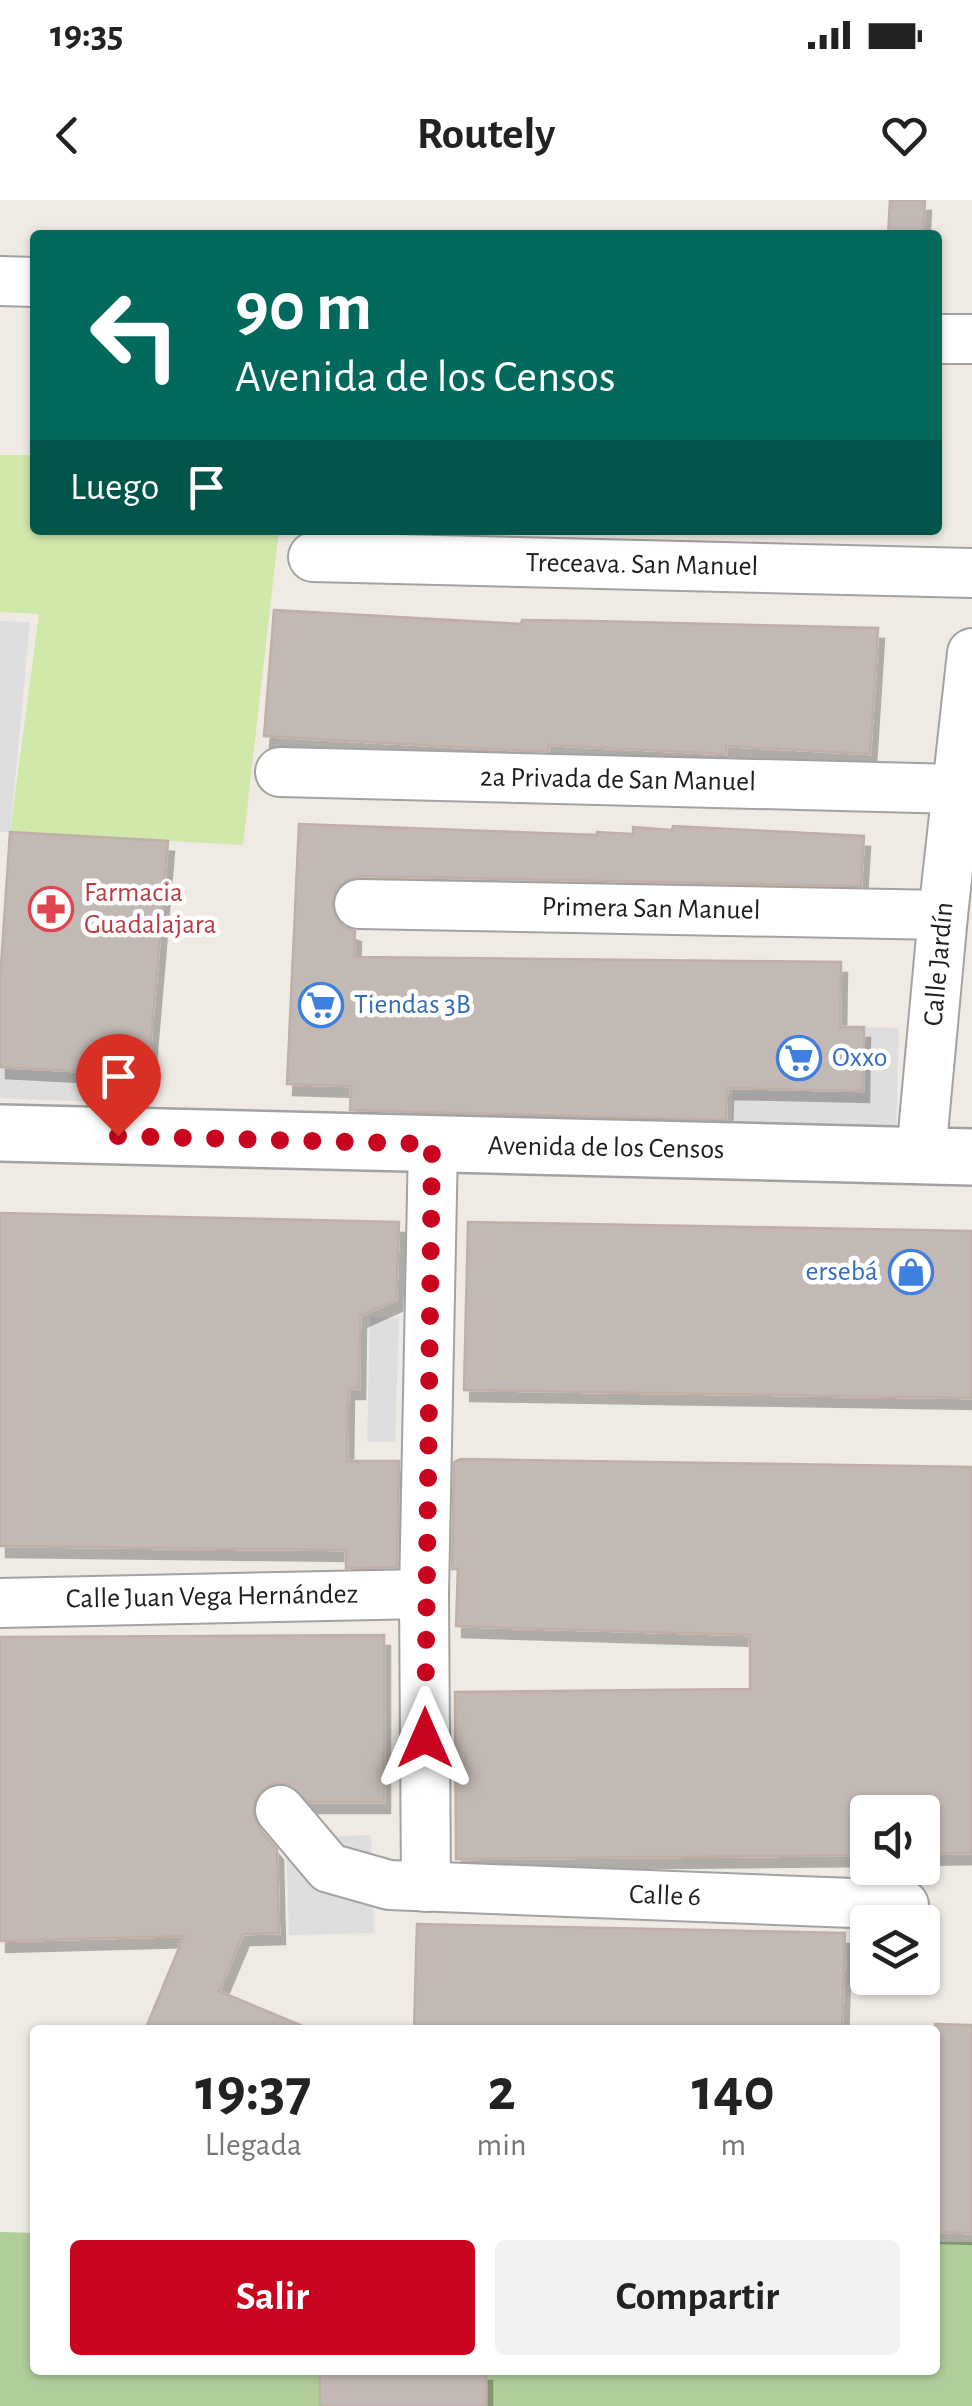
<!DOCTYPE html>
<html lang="es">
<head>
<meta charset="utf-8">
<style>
	body { margin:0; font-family:"Alegreya Sans",sans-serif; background:#f2f2f2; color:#222; height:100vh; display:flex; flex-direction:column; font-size:38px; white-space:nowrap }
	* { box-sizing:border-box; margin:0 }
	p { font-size:32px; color:#767676 }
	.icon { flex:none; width:55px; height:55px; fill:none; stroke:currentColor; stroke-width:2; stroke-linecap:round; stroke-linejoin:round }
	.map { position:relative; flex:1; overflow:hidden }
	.drawer { position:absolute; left:30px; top:1825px; width:910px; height:350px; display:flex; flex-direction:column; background:#fff; border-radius:10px; box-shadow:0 2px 8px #0004 }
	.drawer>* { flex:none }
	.banner { position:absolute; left:30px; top:30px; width:912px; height:305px; border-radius:10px; box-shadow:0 2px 8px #0004; background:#00695c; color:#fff; overflow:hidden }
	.fabs { position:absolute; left:850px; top:1595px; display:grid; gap:20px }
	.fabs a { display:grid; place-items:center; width:90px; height:90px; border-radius:10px; background:#fff; box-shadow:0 2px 8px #0004; font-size:50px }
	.pin { position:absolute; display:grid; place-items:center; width:85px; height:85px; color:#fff; margin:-102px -42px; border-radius:50% 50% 50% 0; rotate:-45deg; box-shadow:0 0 10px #0007 }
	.pin .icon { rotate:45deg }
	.me { position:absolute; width:110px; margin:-55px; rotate:0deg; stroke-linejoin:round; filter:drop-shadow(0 0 8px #0008) }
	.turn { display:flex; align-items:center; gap:35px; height:210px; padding:0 40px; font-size:45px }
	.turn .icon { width:130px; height:130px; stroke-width:2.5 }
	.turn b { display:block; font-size:70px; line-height:85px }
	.then { display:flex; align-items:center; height:95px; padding:0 40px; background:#0003; gap:20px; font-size:38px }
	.eta { display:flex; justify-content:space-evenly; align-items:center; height:170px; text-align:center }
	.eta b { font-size:60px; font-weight:700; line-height:70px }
	.button { display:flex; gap:20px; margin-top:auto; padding:20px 40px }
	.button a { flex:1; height:115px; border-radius:10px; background:#c8041e; color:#fff; font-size:40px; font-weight:700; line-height:115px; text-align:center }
	.button a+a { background:#f2f2f2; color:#222 }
	.status { display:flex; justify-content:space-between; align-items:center; height:70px; padding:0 50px; background:#fff; direction:ltr }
	.status svg { height:28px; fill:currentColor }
	header { display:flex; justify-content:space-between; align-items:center; height:130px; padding:0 40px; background:#fff; font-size:45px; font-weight:700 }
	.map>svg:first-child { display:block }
	.grass { fill:#d1e8ab }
	.forest { fill:#b0cd9a }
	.parking { fill:#dedede }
	.building { fill:#c3b9b4; stroke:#c0afa7; stroke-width:2.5; filter:url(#shadow) }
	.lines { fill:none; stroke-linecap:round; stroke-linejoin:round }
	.minor-casing { stroke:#a2a2a2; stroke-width:52 }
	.tertiary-casing { stroke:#a2a2a2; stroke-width:60 }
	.minor { stroke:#fff; stroke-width:48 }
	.tertiary { stroke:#fff; stroke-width:55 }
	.route { stroke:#c8041e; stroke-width:18; stroke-dasharray:0 32.4 }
	.labels { text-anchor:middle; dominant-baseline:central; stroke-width:9; stroke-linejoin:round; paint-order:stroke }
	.street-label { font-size:28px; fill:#1e1e1e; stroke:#fff }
	.health-label { font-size:28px; fill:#be3a42; stroke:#fff; text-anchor:start }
	.shop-label { font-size:28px; fill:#366cbe; stroke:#fff; text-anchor:start }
</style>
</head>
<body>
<div class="status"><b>19:35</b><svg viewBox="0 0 49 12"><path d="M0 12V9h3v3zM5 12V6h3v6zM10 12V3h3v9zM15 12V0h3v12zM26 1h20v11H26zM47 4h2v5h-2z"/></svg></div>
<header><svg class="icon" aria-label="back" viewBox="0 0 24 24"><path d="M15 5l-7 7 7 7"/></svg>Routely<svg class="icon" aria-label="heart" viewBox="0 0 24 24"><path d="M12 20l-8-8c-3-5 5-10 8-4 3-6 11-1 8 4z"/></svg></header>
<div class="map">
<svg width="972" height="2206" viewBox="0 0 972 2206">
	<defs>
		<filter id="shadow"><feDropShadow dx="6" dy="11" stdDeviation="0" flood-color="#0004"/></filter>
	</defs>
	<rect width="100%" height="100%" fill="#efeae4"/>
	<!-- grass -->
	<path class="grass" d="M0,255h35v75h244l-36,315 -233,-13 29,-218 -39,-2z"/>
	<!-- forest -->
	<path class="forest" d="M0,2032l35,1v137h900v-128h37v164h-972z"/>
	<!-- parking -->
	<g class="parking">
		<path d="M0,421l30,1 -20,210h-10z"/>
		<path d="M864,827l35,1 -3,100 -164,-4 1,-36 129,2z"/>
		<path d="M0,867l148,8 -2,29 -146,-6z"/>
		<path d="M370,1117l29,1 -4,124h-28z"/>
		<path d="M371,1635l3,98 -85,2 -3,-97z"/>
	</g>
	<!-- building -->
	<g class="building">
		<path d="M890,0h35l-2,35h-35z"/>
		<path d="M274,410l247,14 1,-4 72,1 284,7 -8,126 -144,-8v8l-178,-9v6h-19l-265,-15z"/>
		<path d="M299,624l298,11v-3l36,2v-7l39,3 1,-4 191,10 -3,50 -501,-10 -13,4 -11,9 -4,15 4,14 8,9 11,4 -1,26 487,5 -1,65h24l-1,64 -136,-3 -1,32 -376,-10 1,-24 -64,-2z"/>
		<path d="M10,632l158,9 -20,234 -148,-8v-86z"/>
		<path d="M0,1013l399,9 -3,78 -36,16 -1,72h-11l-1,73h52l-2,106 -51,1v-18l-346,-4z"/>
		<path d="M468,1022l504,9v167l-508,-8z"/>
		<path d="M461,1259l511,8v386l-50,1v-42h-54v43l-412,4 -1,-167 295,-3v-54l-294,-9 2,-57h-6l2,-107z"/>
		<path d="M384,1435v167h-75l-21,-18 -14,-1 -12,7 -7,10 -2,14 6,14 18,21 2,84 -36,1 -24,57 93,39h-167l39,-94 -184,5v-304z"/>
		<path d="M417,1724l428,9 -3,97h-428z"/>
		<path d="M935,1824l37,1v208l-37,-1z"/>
		<rect x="320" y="2170" width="166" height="36"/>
	</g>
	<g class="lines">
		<defs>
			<g id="minor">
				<path d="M0,81l35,1"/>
				<path d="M938,139h34"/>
				<path d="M313,357l659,16"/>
				<path d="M280,572l677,17"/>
				<path d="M359,704l584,11"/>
				<path d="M921,955l22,-240 29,-262"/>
				<path d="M0,1403l424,-9"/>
				<path d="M280,1610l49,58 60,17 515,20v17"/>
				<path d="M426,1687l-2,-293 9,-450"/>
			</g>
			<path id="tertiary" d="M0,933l972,24"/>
		</defs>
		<!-- minor casing -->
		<use href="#minor" class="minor-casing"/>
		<!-- tertiary casing -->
		<use href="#tertiary" class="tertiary-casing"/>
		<!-- minor -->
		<use href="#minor" class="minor"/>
		<!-- tertiary -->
		<use href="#tertiary" class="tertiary"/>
	</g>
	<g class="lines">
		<!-- route -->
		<path class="route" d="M118,936l314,8 -7,594"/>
	</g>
	<!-- icons -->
	<defs>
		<symbol id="pharmacy-ring" viewBox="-11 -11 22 22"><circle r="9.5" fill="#fff" stroke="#e0444e" stroke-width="1.5"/><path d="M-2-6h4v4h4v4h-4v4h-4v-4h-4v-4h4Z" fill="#e0444e"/></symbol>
		<symbol id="supermarket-ring" viewBox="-11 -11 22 22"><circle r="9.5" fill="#fff" stroke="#3f7fe0" stroke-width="1.5"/><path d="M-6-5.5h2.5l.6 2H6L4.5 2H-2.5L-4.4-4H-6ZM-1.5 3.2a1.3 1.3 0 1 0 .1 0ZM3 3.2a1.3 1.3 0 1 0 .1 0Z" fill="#3f7fe0"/></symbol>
		<symbol id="shop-ring" viewBox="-11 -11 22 22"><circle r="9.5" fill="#fff" stroke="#3f7fe0" stroke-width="1.5"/><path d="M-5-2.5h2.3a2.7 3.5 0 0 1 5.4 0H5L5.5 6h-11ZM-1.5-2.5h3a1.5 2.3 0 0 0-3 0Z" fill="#3f7fe0"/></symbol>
	</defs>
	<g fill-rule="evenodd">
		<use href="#pharmacy-ring" x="26" y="684" width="50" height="50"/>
		<use href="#supermarket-ring" x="296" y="780" width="50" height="50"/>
		<use href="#supermarket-ring" x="774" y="833" width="50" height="50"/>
		<use href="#shop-ring" x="886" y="1047" width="50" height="50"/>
	</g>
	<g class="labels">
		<!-- street labels -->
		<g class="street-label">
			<text transform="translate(642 365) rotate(1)">Treceava. San Manuel</text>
			<text transform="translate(618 580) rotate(1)">2a Privada de San Manuel</text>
			<text transform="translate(651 709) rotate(1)">Primera San Manuel</text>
			<text transform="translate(939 764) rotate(-85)">Calle Jardín</text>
			<text transform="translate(606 948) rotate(1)">Avenida de los Censos</text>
			<text transform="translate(212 1397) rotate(-1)">Calle Juan Vega Hernández</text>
			<text transform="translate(665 1696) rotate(2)">Calle 6</text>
		</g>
		<!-- health labels -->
		<g class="health-label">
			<text x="84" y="693">Farmacia<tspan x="84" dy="32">Guadalajara</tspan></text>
		</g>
		<!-- shop labels -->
		<g class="shop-label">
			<text x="354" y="805">Tiendas 3B</text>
			<text x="832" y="858">Oxxo</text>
			<text x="878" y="1072" text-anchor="end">ersebá</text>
		</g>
	</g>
</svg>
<div class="fabs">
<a><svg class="icon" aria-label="sound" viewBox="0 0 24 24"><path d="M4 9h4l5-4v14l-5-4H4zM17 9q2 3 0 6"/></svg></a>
<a><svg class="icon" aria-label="layers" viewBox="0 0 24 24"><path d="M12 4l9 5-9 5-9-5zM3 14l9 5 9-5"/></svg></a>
</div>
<div class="pin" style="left:118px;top:936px;background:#d93025"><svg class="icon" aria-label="arrive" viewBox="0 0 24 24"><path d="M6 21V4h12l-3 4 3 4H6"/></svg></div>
<svg class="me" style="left:425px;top:1538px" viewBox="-20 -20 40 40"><path d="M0-17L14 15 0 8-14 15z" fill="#c8041e" stroke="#fff" stroke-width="4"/></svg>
<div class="banner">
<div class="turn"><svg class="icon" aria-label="left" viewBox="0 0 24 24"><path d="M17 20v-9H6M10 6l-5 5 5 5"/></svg><div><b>90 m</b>Avenida de los Censos</div></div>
<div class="then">Luego<svg class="icon" aria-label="arrive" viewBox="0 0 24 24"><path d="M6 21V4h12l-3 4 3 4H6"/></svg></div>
</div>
<section class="drawer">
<div class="eta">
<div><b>19:37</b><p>Llegada</p></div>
<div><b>2</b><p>min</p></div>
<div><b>140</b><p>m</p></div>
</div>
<div class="button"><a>Salir</a><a>Compartir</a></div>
</section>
</div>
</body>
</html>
